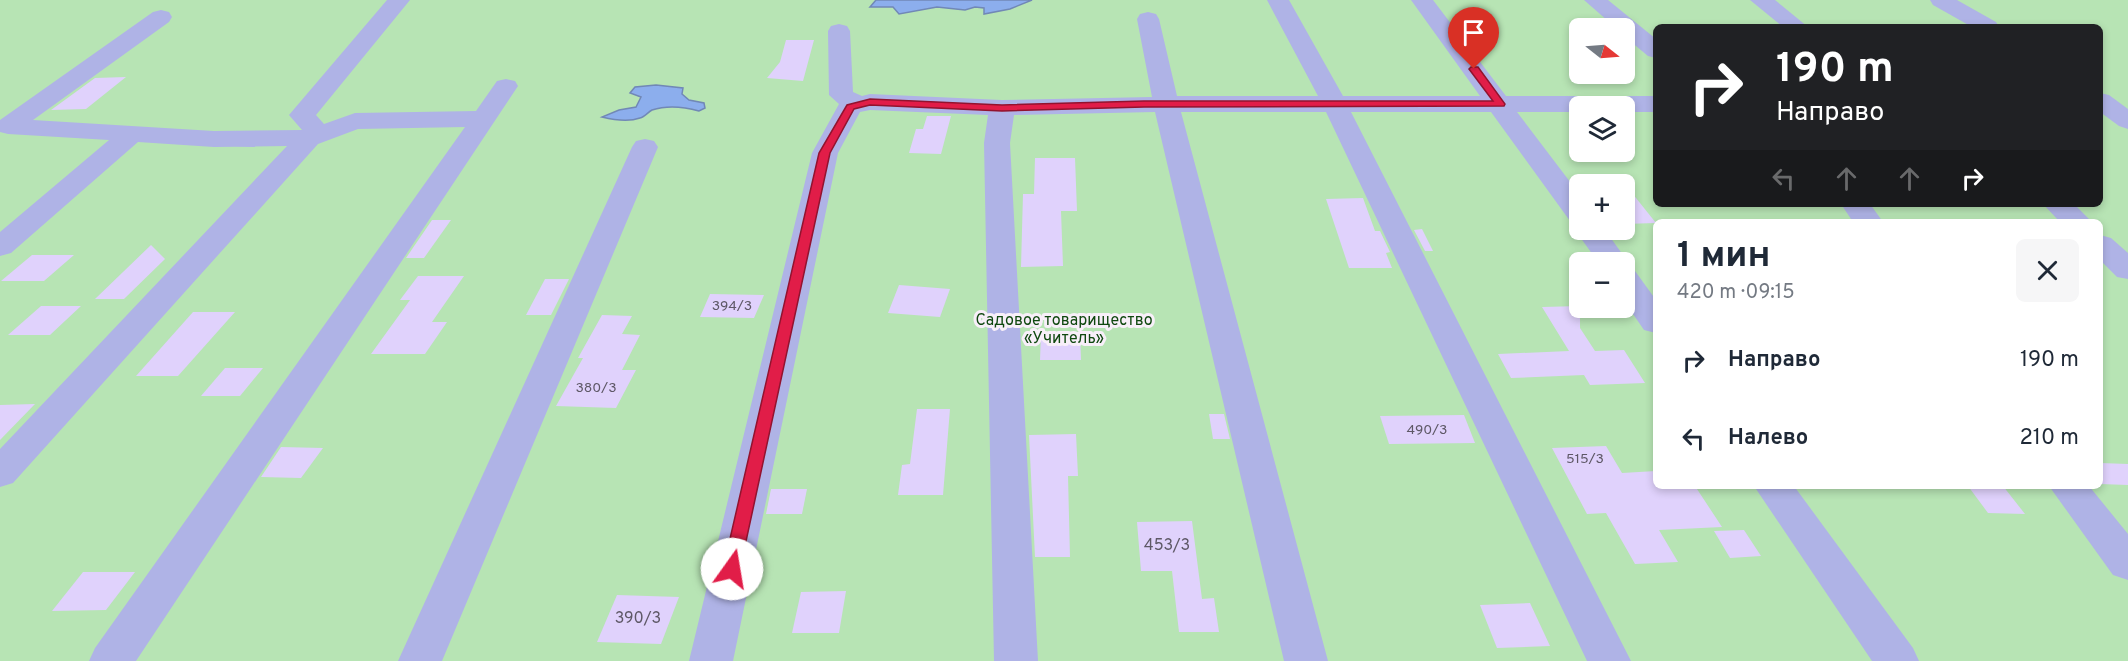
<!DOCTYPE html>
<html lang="ru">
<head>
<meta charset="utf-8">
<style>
	body { margin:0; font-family:Overpass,sans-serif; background:#f6f6f7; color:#1f2937; height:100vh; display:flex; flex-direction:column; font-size:22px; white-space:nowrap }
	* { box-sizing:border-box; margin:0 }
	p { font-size:20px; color:#747a83 }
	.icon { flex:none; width:33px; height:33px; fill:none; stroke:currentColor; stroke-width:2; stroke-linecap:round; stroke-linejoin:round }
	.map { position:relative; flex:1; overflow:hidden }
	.drawer { position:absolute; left:1653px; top:219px; width:450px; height:270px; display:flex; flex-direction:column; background:#fff; border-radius:9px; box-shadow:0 3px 9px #0003 }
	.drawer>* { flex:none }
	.hud { position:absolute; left:1653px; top:24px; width:450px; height:183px; border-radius:9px; box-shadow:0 3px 9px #0003; background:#202124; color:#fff; overflow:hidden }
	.needle { width:39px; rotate:107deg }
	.buttons { position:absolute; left:1569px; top:18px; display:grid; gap:12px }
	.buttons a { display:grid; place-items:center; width:66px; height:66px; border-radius:9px; background:#fff; box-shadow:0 3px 9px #0003; font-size:30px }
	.pin { position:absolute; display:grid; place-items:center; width:51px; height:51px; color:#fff; margin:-62px -26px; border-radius:50% 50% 50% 0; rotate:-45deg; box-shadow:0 0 6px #0007 }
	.pin .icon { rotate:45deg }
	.me { position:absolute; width:66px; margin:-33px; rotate:13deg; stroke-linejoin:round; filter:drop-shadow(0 0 4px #0008) }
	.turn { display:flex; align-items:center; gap:21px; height:126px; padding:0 24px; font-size:27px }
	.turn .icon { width:78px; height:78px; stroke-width:2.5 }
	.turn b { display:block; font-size:42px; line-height:51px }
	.lanes { display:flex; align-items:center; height:57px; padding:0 24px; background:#0003; justify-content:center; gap:30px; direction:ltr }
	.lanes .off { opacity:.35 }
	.round { display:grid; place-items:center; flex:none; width:63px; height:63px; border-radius:9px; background:#f6f6f7 }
	.overview { display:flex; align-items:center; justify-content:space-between; height:102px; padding:0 24px }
	h1 { font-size:36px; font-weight:700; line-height:45px }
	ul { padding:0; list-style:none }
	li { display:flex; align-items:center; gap:18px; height:78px; padding:0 24px }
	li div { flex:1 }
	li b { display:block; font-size:22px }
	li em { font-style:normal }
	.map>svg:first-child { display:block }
	.green { fill:#b7e4b4; fill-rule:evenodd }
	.water { fill:#8caeed; stroke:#7188b6; stroke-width:1.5 }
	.building { fill:#e0d2fc }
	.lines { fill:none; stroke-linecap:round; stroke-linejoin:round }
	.minor { fill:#afb3e6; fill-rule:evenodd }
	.route { fill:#e11d48; stroke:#92132f; stroke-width:1.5 }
	.labels { text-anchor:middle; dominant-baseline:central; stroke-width:6; stroke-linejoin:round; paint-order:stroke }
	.number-label { font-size:14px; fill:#5e5866 }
	.park-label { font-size:16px; fill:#0f480f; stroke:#f8eff9 }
	.near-number-label { font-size:16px; fill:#5e5866 }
</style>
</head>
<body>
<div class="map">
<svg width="2128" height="661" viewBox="0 0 2128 661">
	<rect width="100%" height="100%" fill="#f8eff9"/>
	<!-- green -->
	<path class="green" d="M0,0h2128v661h-2128zM1656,27h444v177h-444zM1580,28h44v46h-44zM1580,106h44v46h-44zM1580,184h44v46h-44zM1656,222h444v264h-444zM1580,262h44v46h-44z"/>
	<!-- water -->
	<g class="water">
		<path d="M876,0h156l-22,9 -26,5v-6l-9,-1 -10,3 -28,-3 -38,7 -6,-7h-23z"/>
		<path d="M656,85l27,3 -1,6 7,6 15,3 1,5 -6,3c-14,-4 -32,-6 -47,-1 -4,2 -7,7 -12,8 -11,4 -26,2 -38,-1l17,-7 17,-3 5,-10 -11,-4 5,-6z"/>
	</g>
	<!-- building -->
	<g class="building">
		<path d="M786,40h28l-11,41 -36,-3 13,-16z"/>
		<path d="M126,77l-40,32 -35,1 44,-32z"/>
		<path d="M927,116h24l-10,38 -32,-1 7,-24h7z"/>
		<path d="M1035,158h40l2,53h-16l2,55 -42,1 2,-73h11z"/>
		<path d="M1624,183l32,40 -32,1z"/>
		<path d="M1363,198l12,33h5l10,21 -4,1 6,15h-43l-23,-69z"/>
		<path d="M432,220h19l-27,38h-18z"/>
		<path d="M1422,229l11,22h-8l-11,-21z"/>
		<path d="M151,245l14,14 -41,40h-29z"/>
		<path d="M32,255h42l-30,26h-43z"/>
		<path d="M418,276h46l-32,46h15l-22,32h-54l39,-54h-10z"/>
		<path d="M545,279h24l-18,36h-25z"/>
		<path d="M899,285l51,4 -10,28 -52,-4z"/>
		<path d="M710,294l54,1 -10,23 -54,-1z"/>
		<path d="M41,306h40l-31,29h-42z"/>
		<path d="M1580,306v22l15,23 29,-1 21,33 -55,2 -6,-10 -73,3 -13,-24 71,-3 -27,-44z"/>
		<path d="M193,312h42l-57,64h-42z"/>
		<path d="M602,315l30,1 -10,18 18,1 -18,35h14l-20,38 -60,-2 27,-48h-5z"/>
		<path d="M1041,332h39l1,28h-41z"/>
		<path d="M225,368h38l-23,28h-39z"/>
		<path d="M35,404l-35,36v-35z"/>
		<path d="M917,409h33l-7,86h-45l4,-30 8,-1z"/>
		<path d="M1209,414h15l6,25h-17z"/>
		<path d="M1464,415l11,28 -86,1 -9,-28z"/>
		<path d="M1076,434l2,42h-10l2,81h-35l-6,-122z"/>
		<path d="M1606,446l16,27 34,-2v15h39l27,41 -63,3 19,32 -43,2 -29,-51 -19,1 -35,-66z"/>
		<path d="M281,447l42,1 -22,30 -40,-1z"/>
		<path d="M2100,463l28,1v21l-28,-1z"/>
		<path d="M1968,486h35l22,28 -37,-1z"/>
		<path d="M771,489h36l-5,25h-36z"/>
		<path d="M1192,521l10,78 12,-1 5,34h-40l-7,-61h-31l-4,-49z"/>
		<path d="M1744,530l17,26 -31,2 -16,-27z"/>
		<path d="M83,572h52l-29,38 -54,1z"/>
		<path d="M846,591l-7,42h-47l9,-41z"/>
		<path d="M617,595l62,2 -18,47 -64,-2z"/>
		<path d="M1530,603l20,43 -53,2 -17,-43z"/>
	</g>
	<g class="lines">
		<!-- minor -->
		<g class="minor">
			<path d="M387,0h23l-94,115 8,9 31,-11 121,-2 21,-30 9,-2 9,2 3,5 -382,575h-47l6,-13 370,-521 -107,2 -40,15 -305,339 -13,4v-38l287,-303 -73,1 -76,-5 -127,111 -11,3v-24l109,-92 -101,-6 -8,-2v-12l153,-108 8,-2 8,2 3,5 -3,5 -136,98 181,11 88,-1 -13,-15z"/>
			<path d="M1267,0h22l54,96h137l-69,-96h22l73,96h150v16h-32v-6h-44v6h-63l63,83v29l-10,-3 -79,-109h-140l280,549h-44l-261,-549h-145l147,549h-44l-129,-549 -141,3 -4,28 28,518h-44l-10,-518 4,-28 -118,-5 -10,2 -22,41 -105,508h-44l123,-508 27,-49 -10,-9 -1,-64 3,-5 8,-2 8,2 3,5 3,61 9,4 8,-2 132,6 150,-3 -15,-78 3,-5 8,-2 8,2 3,5 18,77h141z"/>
			<path d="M1584,0h24l48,39v19l-8,-2 -24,-20v-8h-8z"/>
			<path d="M1750,0h25l33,27h-25z"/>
			<path d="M1930,0h27l39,22 3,5h-27l-39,-22z"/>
			<path d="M2100,93l9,2 19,14v20l-9,-3 -19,-14z"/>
			<path d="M645,139l9,2 4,6 -216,514h-44l234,-514 4,-6z"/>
			<path d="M1841,204h29l13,18h-30z"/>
			<path d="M2043,204h31l18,18h-32z"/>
			<path d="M1580,224v6h25l23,32 -4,6v-6h-26l-23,-32z"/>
			<path d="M2100,235l11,3 17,15v26l-11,-2 -17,-17z"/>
			<path d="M1624,269l11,2 21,29v33l-12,-3 -20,-29z"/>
			<path d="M1754,486h40l119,162 6,13h-47z"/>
			<path d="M2049,486h40l39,48v46l-15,-5z"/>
		</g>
	</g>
	<!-- route -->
	<path class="route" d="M1471,67h7l27,37 -1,2 -360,1 -142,4 -132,-6 -16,4 -24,44 -90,416 -2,4 -6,2 -6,-2 -3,-4 96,-416 28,-48 23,-6 132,6 142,-4h349l-24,-32z"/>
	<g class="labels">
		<!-- number labels -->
		<g class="number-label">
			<text x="732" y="306">394/3</text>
			<text x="596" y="388">380/3</text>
			<text x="1427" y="430">490/3</text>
			<text x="1585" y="459">515/3</text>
		</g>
		<!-- park labels -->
		<g class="park-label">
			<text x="1064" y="321">Садовое товарищество<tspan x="1064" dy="18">«Учитель»</tspan></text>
		</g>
		<!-- near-number labels -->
		<g class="near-number-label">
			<text x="1167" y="546">453/3</text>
			<text x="638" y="619">390/3</text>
		</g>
	</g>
</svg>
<div class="buttons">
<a><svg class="needle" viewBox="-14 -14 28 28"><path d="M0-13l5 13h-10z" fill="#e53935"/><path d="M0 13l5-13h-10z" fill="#747a83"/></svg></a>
<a><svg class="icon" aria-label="layers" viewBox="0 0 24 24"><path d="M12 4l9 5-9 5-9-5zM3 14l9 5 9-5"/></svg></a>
<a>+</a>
<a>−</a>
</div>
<div class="pin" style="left:1474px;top:69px;background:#d93025"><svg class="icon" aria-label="arrive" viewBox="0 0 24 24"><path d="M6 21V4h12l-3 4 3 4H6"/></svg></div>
<svg class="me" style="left:732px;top:569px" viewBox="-20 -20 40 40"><circle r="19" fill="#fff"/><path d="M0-13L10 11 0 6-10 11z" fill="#e11d48"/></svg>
<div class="hud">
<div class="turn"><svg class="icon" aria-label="right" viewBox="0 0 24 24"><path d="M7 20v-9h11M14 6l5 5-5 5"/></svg><div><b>190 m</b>Направо</div></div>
<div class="lanes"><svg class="icon off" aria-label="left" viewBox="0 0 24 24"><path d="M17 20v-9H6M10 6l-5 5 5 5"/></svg><svg class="icon off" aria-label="ahead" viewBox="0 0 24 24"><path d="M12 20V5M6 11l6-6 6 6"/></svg><svg class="icon off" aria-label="ahead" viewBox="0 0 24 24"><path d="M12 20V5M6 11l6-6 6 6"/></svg><svg class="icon" aria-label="right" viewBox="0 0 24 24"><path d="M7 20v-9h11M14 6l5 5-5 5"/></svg></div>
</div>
<section class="drawer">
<div class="overview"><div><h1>1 мин</h1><p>420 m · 09:15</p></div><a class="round"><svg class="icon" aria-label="close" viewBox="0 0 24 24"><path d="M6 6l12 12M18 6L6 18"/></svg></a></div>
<ul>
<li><svg class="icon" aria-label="right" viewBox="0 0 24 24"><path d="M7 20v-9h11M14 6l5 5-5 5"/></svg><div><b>Направо</b></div><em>190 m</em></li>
<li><svg class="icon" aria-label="left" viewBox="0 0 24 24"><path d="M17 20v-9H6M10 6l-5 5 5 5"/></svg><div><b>Налево</b></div><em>210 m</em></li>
</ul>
</section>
</div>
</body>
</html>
